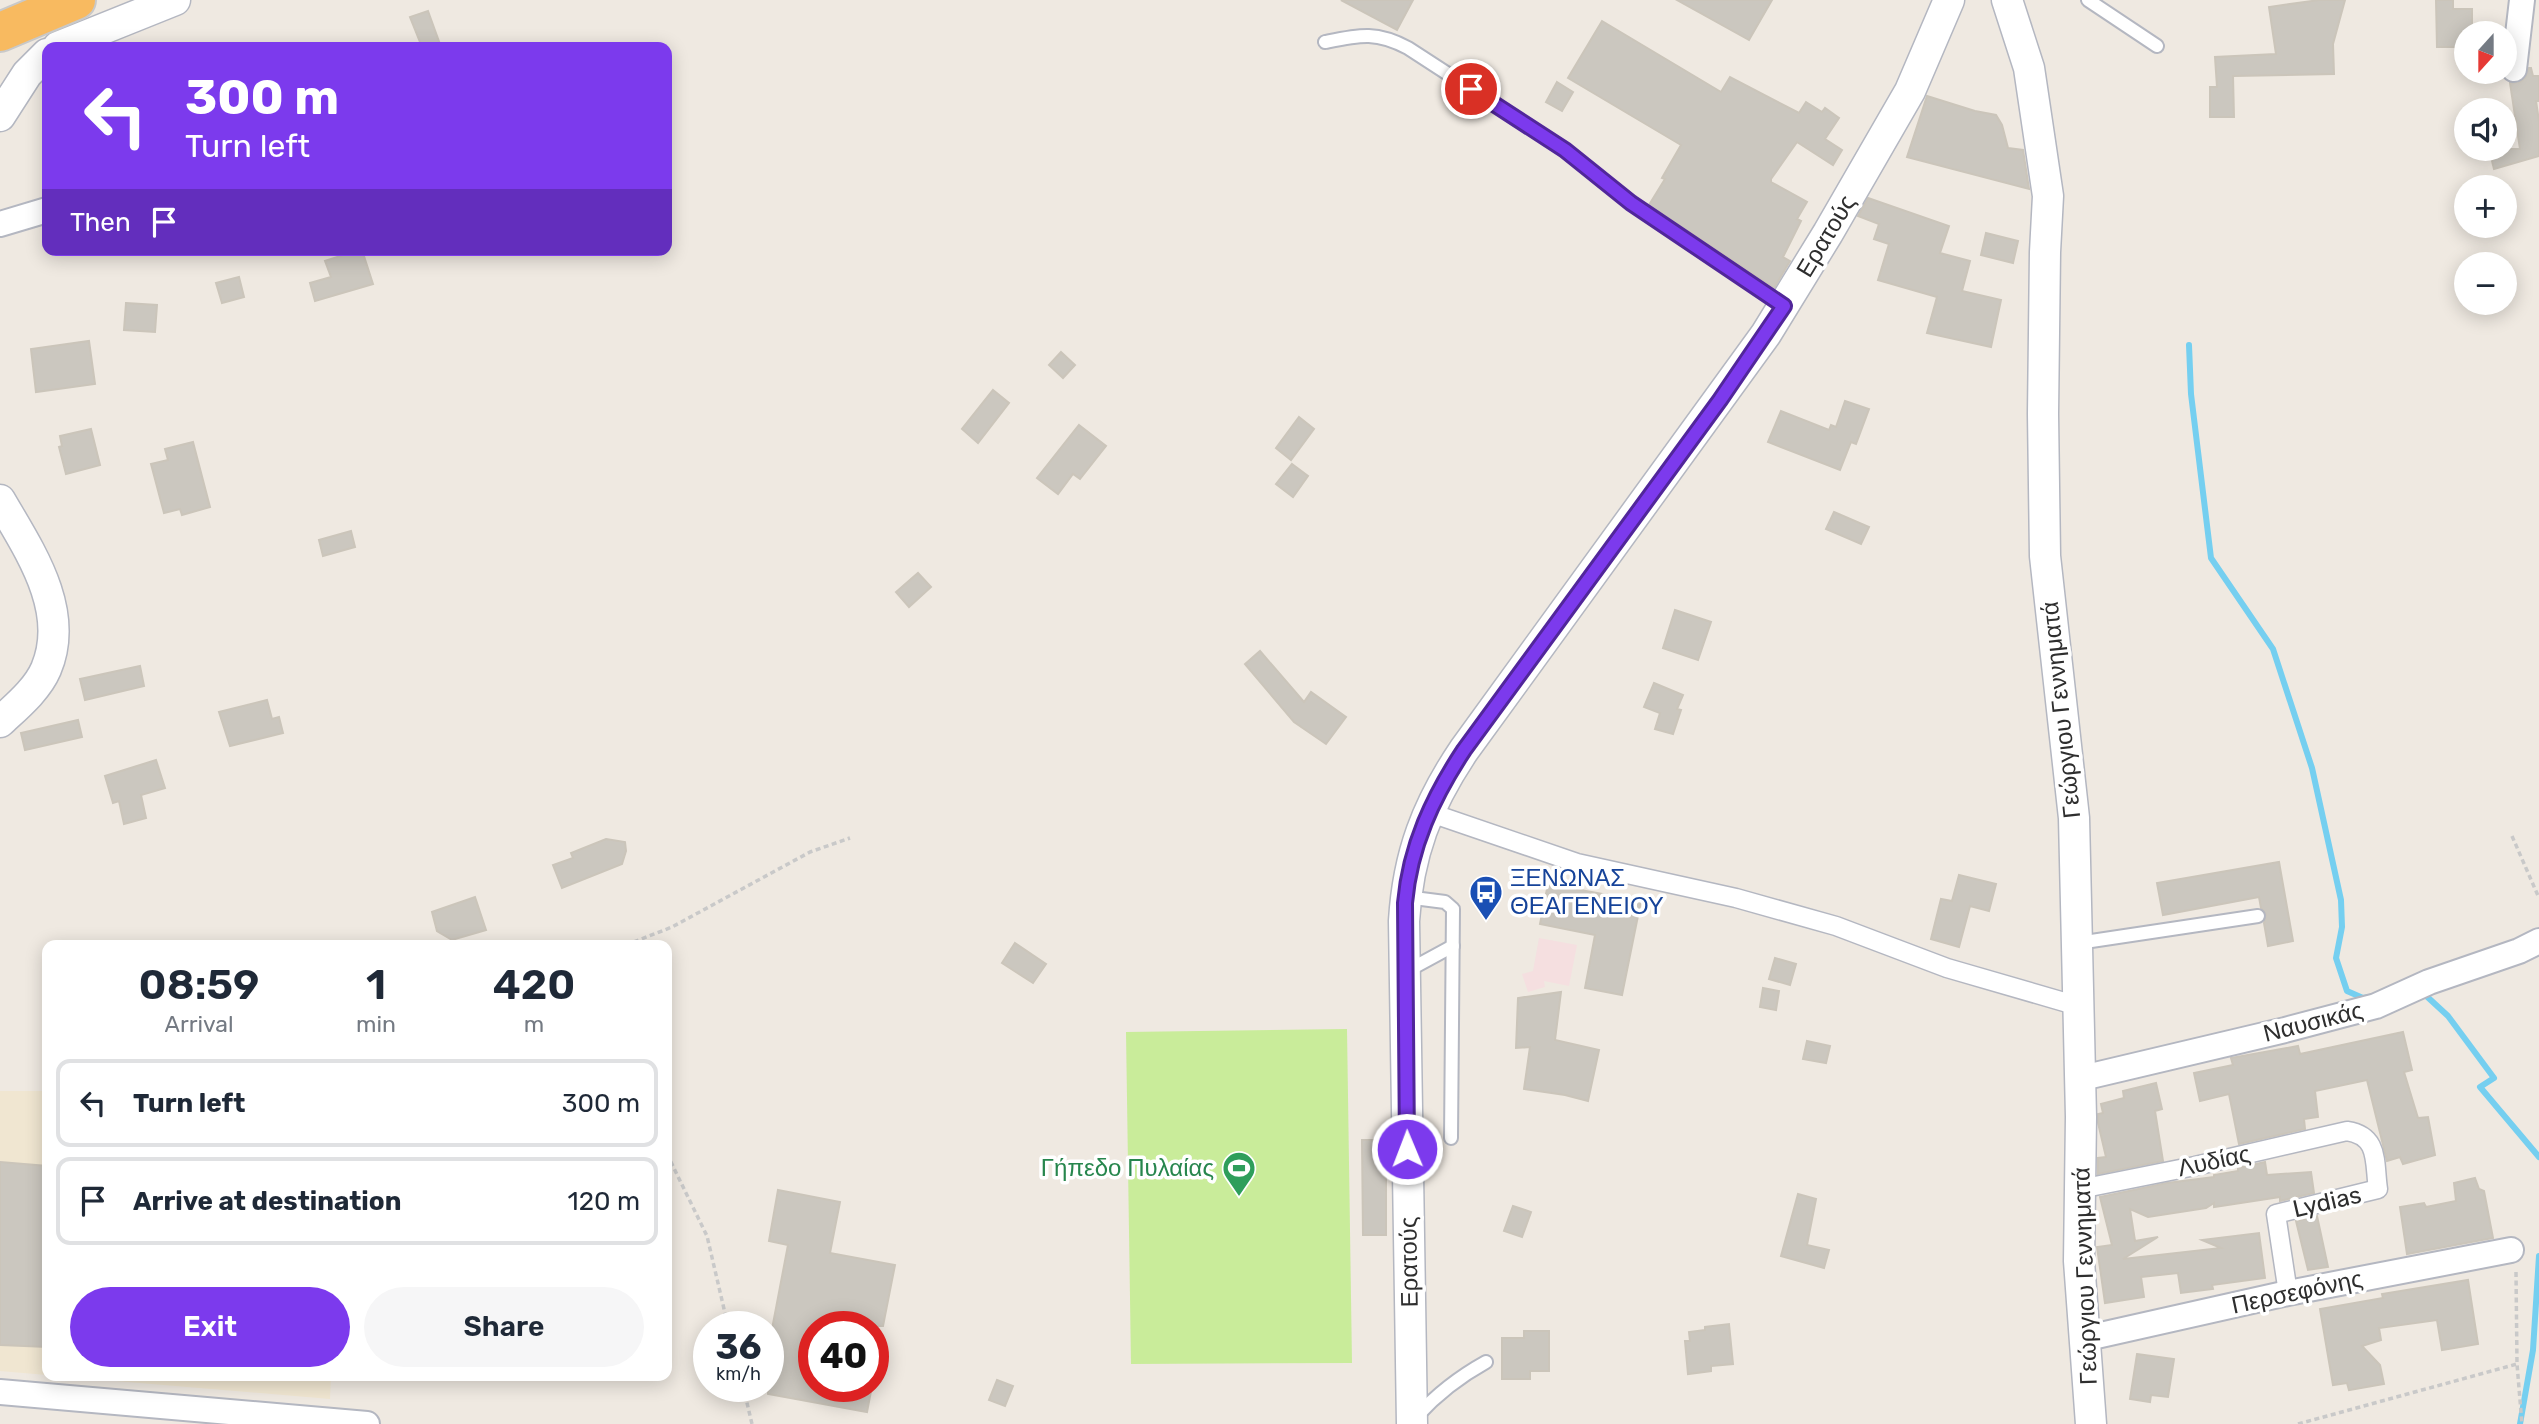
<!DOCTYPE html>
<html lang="en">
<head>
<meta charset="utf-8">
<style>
	body { margin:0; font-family:Rubik,sans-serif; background:#f6f6f7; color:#1f2937; height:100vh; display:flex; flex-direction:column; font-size:26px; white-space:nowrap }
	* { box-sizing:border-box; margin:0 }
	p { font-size:23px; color:#747a83 }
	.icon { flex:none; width:38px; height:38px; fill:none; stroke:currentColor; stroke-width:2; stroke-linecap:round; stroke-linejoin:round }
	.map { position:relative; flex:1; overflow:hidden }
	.drawer { position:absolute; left:42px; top:940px; width:630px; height:441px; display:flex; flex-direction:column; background:#fff; border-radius:14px; box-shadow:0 4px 18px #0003 }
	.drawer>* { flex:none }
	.banner { position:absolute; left:42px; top:42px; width:630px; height:214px; border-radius:14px; box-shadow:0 4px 18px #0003; background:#7c3aed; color:#fff; overflow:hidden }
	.needle { width:46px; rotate:201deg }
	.buttons { position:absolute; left:2454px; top:21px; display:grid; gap:14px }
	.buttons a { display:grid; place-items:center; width:63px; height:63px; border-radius:50%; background:#fff; box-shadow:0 4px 18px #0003; font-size:35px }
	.speed { position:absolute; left:693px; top:1311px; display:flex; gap:14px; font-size:35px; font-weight:700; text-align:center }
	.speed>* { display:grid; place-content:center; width:91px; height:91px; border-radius:50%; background:#fff; box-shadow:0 4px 18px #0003; line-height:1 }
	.speed small { font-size:18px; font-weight:400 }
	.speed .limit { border:10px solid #d22; background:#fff; color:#111 }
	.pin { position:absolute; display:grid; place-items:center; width:60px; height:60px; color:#fff; margin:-30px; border:4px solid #fff; border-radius:50%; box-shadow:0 2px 7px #0007 }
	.me { position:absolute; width:77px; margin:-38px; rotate:359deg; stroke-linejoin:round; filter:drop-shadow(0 0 5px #0008) }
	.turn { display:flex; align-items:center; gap:24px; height:147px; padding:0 28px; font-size:32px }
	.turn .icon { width:91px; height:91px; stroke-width:2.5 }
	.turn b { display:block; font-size:49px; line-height:60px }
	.then { display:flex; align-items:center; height:66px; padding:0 28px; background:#0003; gap:14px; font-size:26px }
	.eta { display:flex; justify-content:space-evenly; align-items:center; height:119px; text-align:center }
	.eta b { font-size:42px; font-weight:600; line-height:49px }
	.action { display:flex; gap:14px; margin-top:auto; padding:14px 28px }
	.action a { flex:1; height:80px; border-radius:42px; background:#7c3aed; color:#fff; font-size:28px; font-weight:600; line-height:80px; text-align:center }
	.action a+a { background:#f6f6f7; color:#1f2937 }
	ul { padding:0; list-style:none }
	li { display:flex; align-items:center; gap:21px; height:88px; margin:0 14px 10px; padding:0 14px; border:4px solid #e0e1e3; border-radius:14px }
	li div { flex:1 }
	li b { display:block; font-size:26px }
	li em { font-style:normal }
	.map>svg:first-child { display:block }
	.education { fill:#f0e6d1 }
	.medical { fill:#f5dfe0 }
	.pitch { fill:#c9ec9a }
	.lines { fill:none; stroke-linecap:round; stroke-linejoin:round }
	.stream { stroke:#75cff0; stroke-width:6 }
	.building { fill:#cbc7bf; stroke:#cbc5ba; stroke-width:2 }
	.service-casing { stroke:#b4b7c1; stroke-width:16 }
	.pedestrian-casing { stroke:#b4b7c1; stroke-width:21 }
	.minor-casing { stroke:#b4b7c1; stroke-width:28 }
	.tertiary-casing { stroke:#b4b7c1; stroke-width:33 }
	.trunk-casing { stroke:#c9c9c9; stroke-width:42 }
	.path { stroke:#c9c9c9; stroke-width:3.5; stroke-dasharray:5 3.5; stroke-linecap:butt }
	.service { stroke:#fff; stroke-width:12 }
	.pedestrian { stroke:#fff; stroke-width:18 }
	.minor { stroke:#fff; stroke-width:24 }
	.tertiary { stroke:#fff; stroke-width:30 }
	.trunk { stroke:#f8ba60; stroke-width:38 }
	.route-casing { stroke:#51269a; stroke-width:18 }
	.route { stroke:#7c3aed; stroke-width:12 }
	.labels { text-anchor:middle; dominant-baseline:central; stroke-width:7; stroke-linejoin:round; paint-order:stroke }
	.street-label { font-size:24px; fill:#2e2e2e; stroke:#fff }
	.transit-label { font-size:24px; fill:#164399; stroke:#fff; text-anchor:start }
	.leisure-label { font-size:24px; fill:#27864d; stroke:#fff; text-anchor:end }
</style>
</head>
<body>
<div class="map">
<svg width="2539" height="1424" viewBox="0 0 2539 1424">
	<rect width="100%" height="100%" fill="#efe9e1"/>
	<!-- education -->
	<g class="education">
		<path d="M0,1091h47v284l-47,-4z"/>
		<path d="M56,1376h275l-1,23z"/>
	</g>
	<!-- medical -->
	<path class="medical" d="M1539,938l38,7 -8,41 -25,-5 1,6 -17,5 -6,-18 11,-3z"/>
	<!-- pitch -->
	<path class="pitch" d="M1347,1029l5,334 -221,1 -5,-332z"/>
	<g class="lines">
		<!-- stream -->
		<g class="stream">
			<path d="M2189,345l2,49 20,164 62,91 39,119 29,132 1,27 -6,31 11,33 16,7 7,-1"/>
			<path d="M2422,992l26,24 46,62 -14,9 59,70"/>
			<path d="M2520,1424l13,-74 6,-94"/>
		</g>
	</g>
	<!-- building -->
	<g class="building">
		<path d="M1341,0h72l-16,30z"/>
		<path d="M1677,0h95l-23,40z"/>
		<path d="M2319,0h26l-12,44 1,30 -101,2 1,41h-24v-30h7l-2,-30 61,-3 -7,-47z"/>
		<path d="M2436,0h17v9h19v23h-10v6h-3v9h-22z"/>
		<path d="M428,11l13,36h-19l-12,-30z"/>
		<path d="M1602,21l119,71 9,-15 69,36 7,-11 16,10 3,-4 14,10 -14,21 17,11 -9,15 -36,-23 -26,37v3l36,20 -10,17 4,2 -18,36 7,4 -16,27 -125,-83 16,-26 -3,-1 19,-33 -113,-67z"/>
		<path d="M2529,68h2l2,8h6v25h-3l3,20v35l-45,13 -5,-20h31l-10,-66 10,-1 6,-5z"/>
		<path d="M1557,82l16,10 -11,19 -16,-9z"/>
		<path d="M1927,96l48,15 21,4 6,10 6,23 15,2 6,39 -122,-32z"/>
		<path d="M1868,198l81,28 -9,27 30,8 -8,30 39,9 -10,47 -64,-14 10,-36 -59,-17 11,-36 -15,-5 5,-15 -21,-8z"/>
		<path d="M1986,233l32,8 -5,22 -32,-8z"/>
		<path d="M359,250h3l11,34 -58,17 -5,-18 21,-6 -6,-16z"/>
		<path d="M239,277l5,20 -22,6 -6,-20z"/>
		<path d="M126,303l31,2 -2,27 -31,-2z"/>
		<path d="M89,341l6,43 -59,8 -5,-43z"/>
		<path d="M1061,352l14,13 -12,13 -14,-13z"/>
		<path d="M993,390l16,13 -31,40 -16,-14z"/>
		<path d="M1845,401l24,8 -13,35 -5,-2 -11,28 -72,-28 13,-31 48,19 2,-5 5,2z"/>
		<path d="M1299,417l15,12 -23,31 -15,-12z"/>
		<path d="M1079,425l27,21 -26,33 -7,-5 -15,20 -21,-16z"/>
		<path d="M91,429l9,36 -34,9 -7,-27 3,-1 -2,-10z"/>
		<path d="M193,442l17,65 -28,8 -2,-6 -16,4 -13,-49 17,-4 -3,-11z"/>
		<path d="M1292,464l16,12 -15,21 -17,-13z"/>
		<path d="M1834,512l35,15 -8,17 -35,-15z"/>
		<path d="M351,531l4,16 -32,9 -4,-16z"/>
		<path d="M918,573l13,14 -22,20 -13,-15z"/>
		<path d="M1675,610l36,12 -13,38 -35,-12z"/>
		<path d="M1260,651l44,51 7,-10 35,25 -20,27 -32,-22 -49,-58z"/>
		<path d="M140,666l4,20 -59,14 -5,-21z"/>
		<path d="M1654,683l29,12 -6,14 4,1 -8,24 -18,-5 5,-16 -16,-6z"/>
		<path d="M267,700l5,19 7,-2 4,16 -53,13 -11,-34z"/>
		<path d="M78,720l4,17 -57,13 -4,-17z"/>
		<path d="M156,760l9,28 -24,7 5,23 -22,6 -5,-23 -6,2 -8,-27z"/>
		<path d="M606,839l19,3 1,9 -4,13 -60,24 -9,-23 20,-7 -2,-5z"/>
		<path d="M2279,862l14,79 -25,5 -4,-23 2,-9 -5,-6 -2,-11 -96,18 -6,-32z"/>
		<path d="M1959,875l37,9 -7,27 -19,-5 -11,41 -28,-8 10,-40 11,2z"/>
		<path d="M1548,884l93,17 -19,94 -37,-7 10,-53 -55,-11z"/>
		<path d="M475,897l11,33 -34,10 -15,-9 -5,-19z"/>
		<path d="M1015,943l31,21 -13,19 -31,-20z"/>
		<path d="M1775,958l21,6 -6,21 -21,-6z"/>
		<path d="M1763,988l16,3 -3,19 -16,-3z"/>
		<path d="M1561,992l-6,48 44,10 -11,51 -23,-6 -41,-6 6,-42 -14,1 2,-50z"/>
		<path d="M2403,1032l9,38 -8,2 14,46 10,-1 7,38 -32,9 -3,-7 -13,4 -20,-81 -52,11 3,26 -14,2 1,10 -66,15 -10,-50 -29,7 -6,-28 39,-8 -2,-7 67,-12 2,8z"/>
		<path d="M1807,1041l23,5 -4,17 -23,-4z"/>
		<path d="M2156,1083l6,26 -7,2 8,50 -65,13v-16l8,-1 -8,-34v-9l5,-1 -2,-9 23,-6 -1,-7z"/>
		<path d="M1362,1140h24v95h-23z"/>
		<path d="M0,1162l47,4v181l-47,-2z"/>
		<path d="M2265,1162l2,13 44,-3 3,21 -34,8v-4l-66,10v-4l-8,5 -58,9 -18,-8 5,32 23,-4 -35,22 98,-11 -19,-8 57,-7 6,45 -53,7 1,4 -32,4 -3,-20 -37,4 3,20 -39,6 -8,-56 15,-2 -12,-48 67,-14 47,-6v-2l24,-4v-3z"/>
		<path d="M2475,1178l4,11 5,2 9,47 -86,16 -7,-47 24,-4 2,4 30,-6 -2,-18z"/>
		<path d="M778,1190l62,12 -10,51 65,12 -12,61h-69v60h58l-5,26 -99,-18v-44l20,-105 -19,-4z"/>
		<path d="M1798,1194l18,5 -9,46 22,5 -5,18 -43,-12z"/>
		<path d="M1513,1206l18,6 -9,25 -18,-6z"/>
		<path d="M2317,1216l11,51 -20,3 -12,-49z"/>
		<path d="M2468,1280l10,64 -36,6 -5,-30 -58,8 2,12 -19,6 18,19 4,19 -35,6 -2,-7 -14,2 -13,-76 63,-11 -1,-4z"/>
		<path d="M1729,1324l4,40 -22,2v5l-23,3 -3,-33h5l-1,-9 16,-2v-3z"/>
		<path d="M1524,1331h25v40h-19v8h-28v-41h22z"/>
		<path d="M2137,1354l37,5 -6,38 -17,-2 -1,7 -20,-3z"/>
		<path d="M997,1380l16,6 -8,20 -16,-6z"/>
	</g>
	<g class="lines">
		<defs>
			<g id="service">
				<path d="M2088,0l69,46"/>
				<path d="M1325,42c35,-7 51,-11 83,6l157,102 66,53 153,103"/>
				<path d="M1406,897l39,5 8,7 -2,229"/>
				<path d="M2078,943l180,-27"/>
				<path d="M1407,971l46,-25"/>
				<path d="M1417,1416c21,-23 42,-39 69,-54"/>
			</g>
			<g id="pedestrian">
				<path d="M1428,812l149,51 159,35 100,28 111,42 131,38"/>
				<path d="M2080,1189l115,-23 152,-35c33,5 27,32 31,58l-102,25 12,79"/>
			</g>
			<g id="minor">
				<path d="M2514,69l8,-69"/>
				<path d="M0,224l47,-14"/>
				<path d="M2078,1079l207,-49 91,-24 53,-24 90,-31 20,-10"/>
				<path d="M2083,1339l205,-46 223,-43"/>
				<path d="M0,1392l367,32"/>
			</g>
			<g id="tertiary">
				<path d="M2007,0l22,68 19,128 -3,56 -2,162 2,142 29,262 7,299 -2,144 12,163"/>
				<path d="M58,47l117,-47"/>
				<path d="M0,116l27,-42 20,-20"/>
				<path d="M0,500c29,50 71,110 46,169 -9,21 -30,38 -46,53"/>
				<path d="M1412,1424l-8,-503c4,-67 23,-116 60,-171l302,-416 62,-101 82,-142 39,-91"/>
			</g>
			<path id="trunk" d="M0,32l76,-32"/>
		</defs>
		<!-- service casing -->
		<use href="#service" class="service-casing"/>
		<!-- pedestrian casing -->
		<use href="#pedestrian" class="pedestrian-casing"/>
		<!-- minor casing -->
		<use href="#minor" class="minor-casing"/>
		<!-- tertiary casing -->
		<use href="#tertiary" class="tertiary-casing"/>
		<!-- trunk casing -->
		<use href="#trunk" class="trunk-casing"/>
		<!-- path -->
		<g class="path">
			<path d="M2512,836l27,62"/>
			<path d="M626,945l46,-18 138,-75 40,-14"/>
			<path d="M667,1154l40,82 21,90"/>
			<path d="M2516,1272l1,92 5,60"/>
			<path d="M743,1386l9,38"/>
			<path d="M2298,1424l219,-60"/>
		</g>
		<!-- service -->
		<use href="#service" class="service"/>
		<!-- pedestrian -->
		<use href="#pedestrian" class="pedestrian"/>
		<!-- minor -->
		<use href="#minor" class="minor"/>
		<!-- tertiary -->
		<use href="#tertiary" class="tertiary"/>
		<!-- trunk -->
		<use href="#trunk" class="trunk"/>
	</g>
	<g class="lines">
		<defs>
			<path id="route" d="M1407,1149l-2,-246c5,-57 28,-106 59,-153l256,-350 64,-94 -153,-103 -66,-53 -94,-61"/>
		</defs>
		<!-- route casing -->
		<use href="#route" class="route-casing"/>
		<!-- route -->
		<use href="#route" class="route"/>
	</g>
	<!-- icons -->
	<defs>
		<symbol id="bus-pin" viewBox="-11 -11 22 30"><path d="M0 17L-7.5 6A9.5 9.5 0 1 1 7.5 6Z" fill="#1a4fb4" stroke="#fff"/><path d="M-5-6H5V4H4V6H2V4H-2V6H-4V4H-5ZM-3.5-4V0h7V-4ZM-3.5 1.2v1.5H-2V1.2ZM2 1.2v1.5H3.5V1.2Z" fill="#fff"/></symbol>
		<symbol id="stadium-pin" viewBox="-11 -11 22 30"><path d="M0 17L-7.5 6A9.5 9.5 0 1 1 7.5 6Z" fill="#2e9e5b" stroke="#fff"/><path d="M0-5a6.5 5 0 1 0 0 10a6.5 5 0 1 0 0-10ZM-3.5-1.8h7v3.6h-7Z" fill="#fff"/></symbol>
	</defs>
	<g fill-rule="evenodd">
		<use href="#bus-pin" x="1467" y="873" width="38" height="52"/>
		<use href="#stadium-pin" x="1220" y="1149" width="38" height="52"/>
	</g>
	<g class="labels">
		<!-- street labels -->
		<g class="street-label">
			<text transform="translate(1826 236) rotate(-59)">Ερατούς</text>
			<text transform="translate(2061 710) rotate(-96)">Γεώργιου Γεννηματά</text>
			<text transform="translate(2313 1022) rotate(-14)">Ναυσικάς</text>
			<text transform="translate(2214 1161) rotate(-12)">Λυδίας</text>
			<text transform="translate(2327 1202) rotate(-13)">Lydias</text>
			<text transform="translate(1409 1262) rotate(-91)">Ερατούς</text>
			<text transform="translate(2085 1276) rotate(-92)">Γεώργιου Γεννηματά</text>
			<text transform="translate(2297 1292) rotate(-12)">Περσεφόνης</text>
		</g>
		<!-- transit labels -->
		<g class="transit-label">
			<text x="1510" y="878">ΞΕΝΩΝΑΣ<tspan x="1510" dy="28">ΘΕΑΓΕΝΕΙΟΥ</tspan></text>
		</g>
		<!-- leisure labels -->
		<g class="leisure-label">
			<text x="1214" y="1168">Γήπεδο Πυλαίας</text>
		</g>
	</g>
</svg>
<div class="buttons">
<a><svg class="needle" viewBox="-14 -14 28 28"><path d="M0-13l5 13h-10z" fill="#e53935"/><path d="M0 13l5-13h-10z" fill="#747a83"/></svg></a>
<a><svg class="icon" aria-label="sound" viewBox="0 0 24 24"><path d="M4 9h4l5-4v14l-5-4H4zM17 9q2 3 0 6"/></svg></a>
<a>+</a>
<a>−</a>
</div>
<div class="speed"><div>36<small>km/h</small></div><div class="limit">40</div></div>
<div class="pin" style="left:1471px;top:89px;background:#d93025"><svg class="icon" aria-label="arrive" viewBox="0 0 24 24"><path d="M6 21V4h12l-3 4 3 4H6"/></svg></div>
<svg class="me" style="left:1407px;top:1149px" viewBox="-20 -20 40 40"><circle r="17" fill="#7c3aed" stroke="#fff" stroke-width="3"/><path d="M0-11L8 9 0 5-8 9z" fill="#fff"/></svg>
<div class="banner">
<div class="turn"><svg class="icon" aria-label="left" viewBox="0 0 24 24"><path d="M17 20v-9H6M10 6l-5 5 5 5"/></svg><div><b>300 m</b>Turn left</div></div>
<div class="then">Then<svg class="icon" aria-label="arrive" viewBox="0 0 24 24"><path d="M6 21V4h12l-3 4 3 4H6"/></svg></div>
</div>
<section class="drawer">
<div class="eta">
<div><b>08:59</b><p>Arrival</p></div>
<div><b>1</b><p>min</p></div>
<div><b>420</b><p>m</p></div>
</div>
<ul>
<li><svg class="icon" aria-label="left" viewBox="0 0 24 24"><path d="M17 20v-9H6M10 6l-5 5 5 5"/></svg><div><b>Turn left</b></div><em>300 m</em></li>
<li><svg class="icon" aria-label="arrive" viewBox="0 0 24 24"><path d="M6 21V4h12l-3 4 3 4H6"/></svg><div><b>Arrive at destination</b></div><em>120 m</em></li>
</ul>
<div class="action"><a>Exit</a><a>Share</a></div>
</section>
</div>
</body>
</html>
